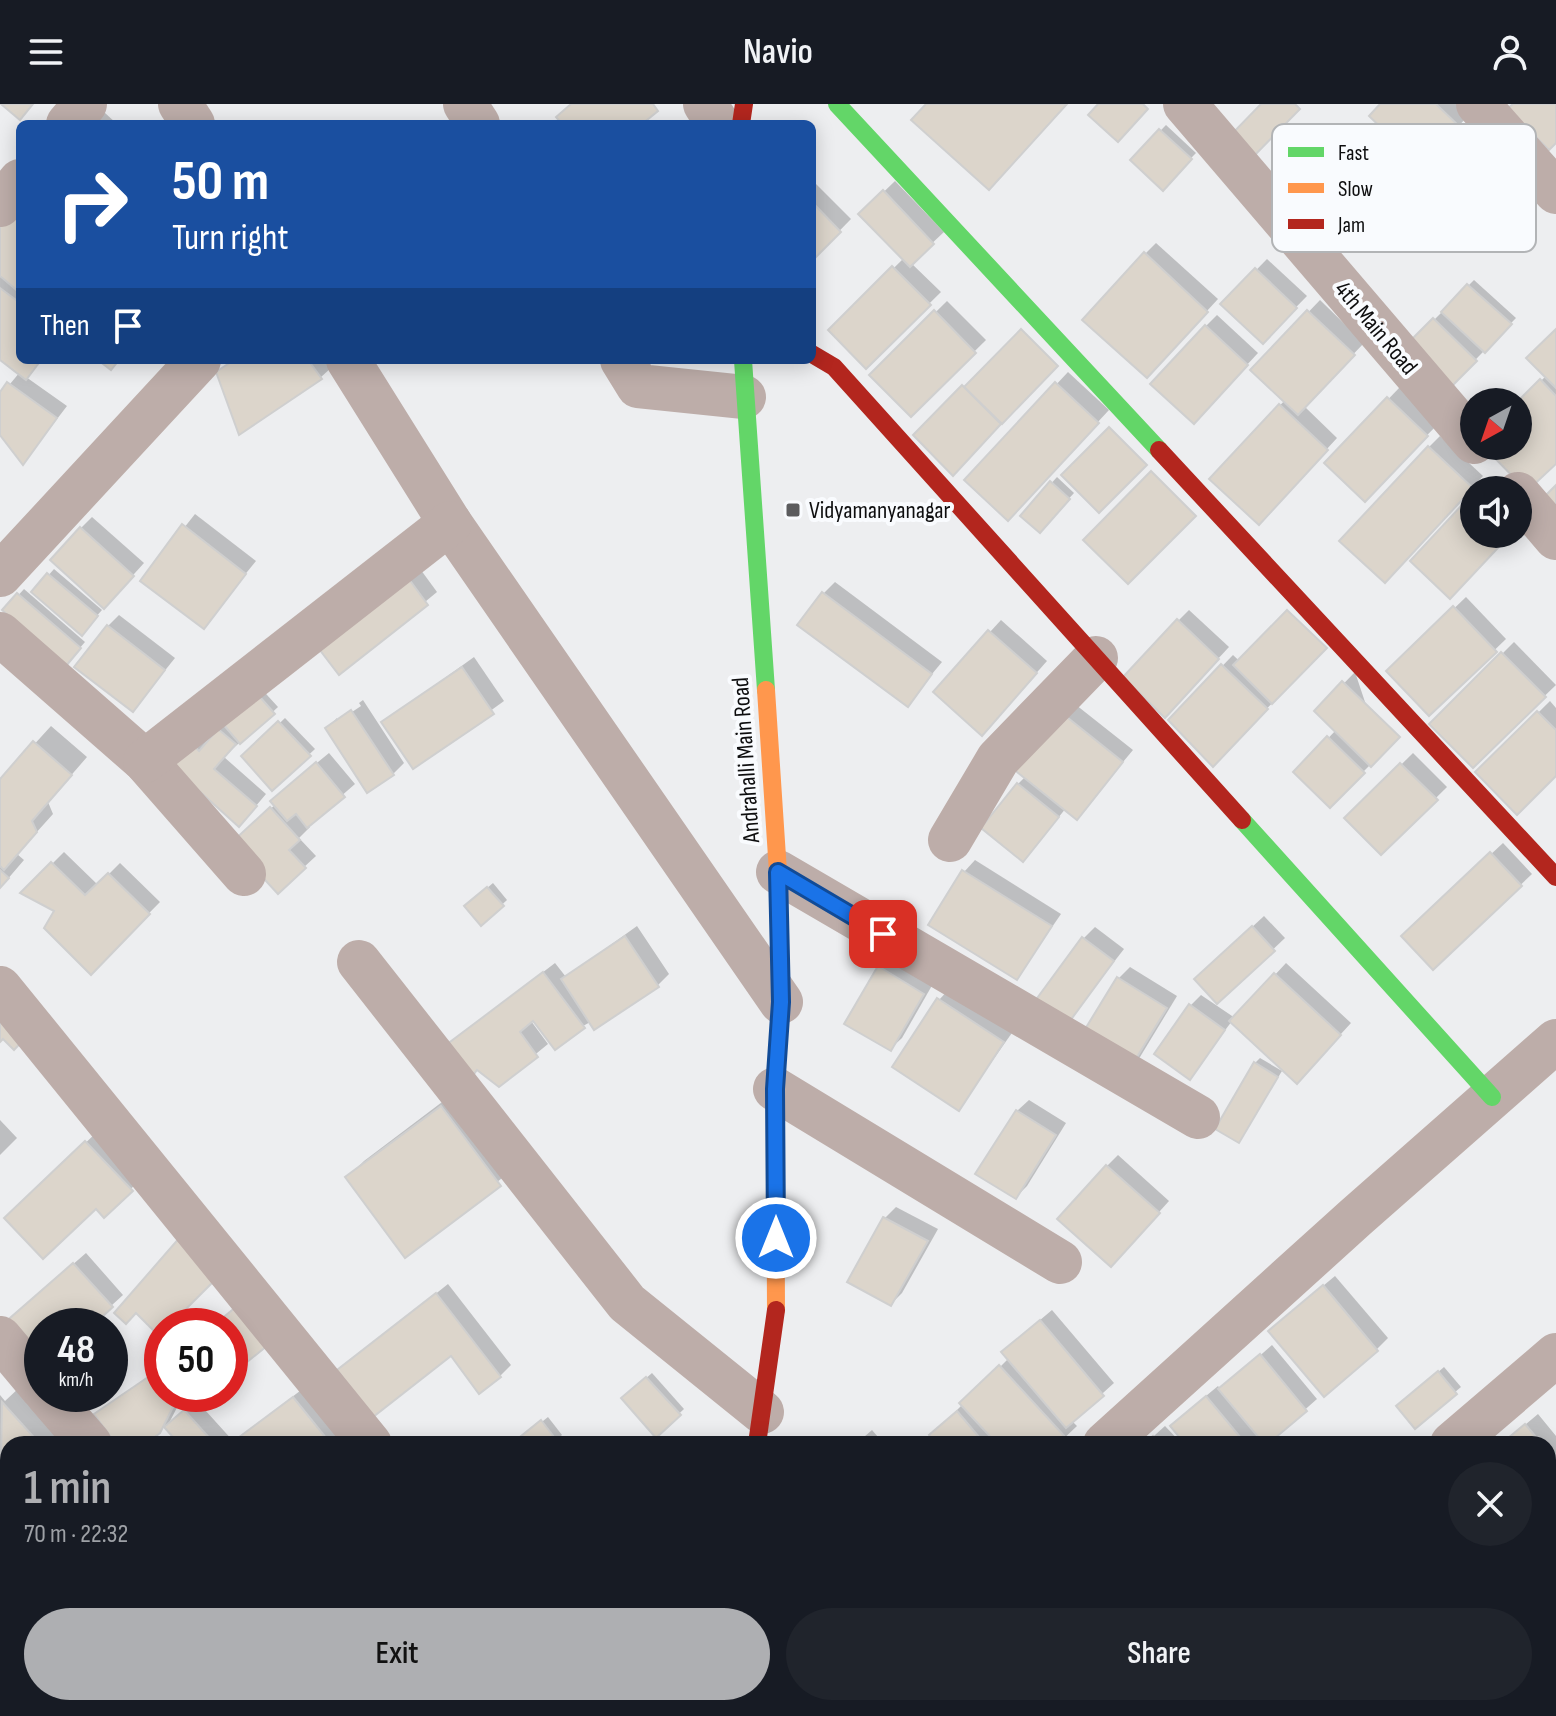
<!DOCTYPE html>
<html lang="en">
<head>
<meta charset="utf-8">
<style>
	body { margin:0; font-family:"Sofia Sans Condensed",sans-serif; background:#20242c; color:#f1f3f6; height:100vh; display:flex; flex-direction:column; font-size:30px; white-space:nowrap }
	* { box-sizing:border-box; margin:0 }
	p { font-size:26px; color:#9ea1a6 }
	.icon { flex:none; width:44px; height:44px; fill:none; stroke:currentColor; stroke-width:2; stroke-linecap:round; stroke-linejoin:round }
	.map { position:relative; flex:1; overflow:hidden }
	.drawer { position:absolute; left:0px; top:1332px; width:1556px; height:280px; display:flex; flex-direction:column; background:#171b24; border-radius:24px 24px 0 0; box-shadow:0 4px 20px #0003 }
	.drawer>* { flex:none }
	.hud { position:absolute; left:16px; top:16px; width:800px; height:244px; border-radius:12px; box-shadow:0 4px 20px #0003; background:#1a4fa0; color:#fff; overflow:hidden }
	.needle { width:52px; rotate:220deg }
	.buttons { position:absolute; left:1460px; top:284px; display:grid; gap:16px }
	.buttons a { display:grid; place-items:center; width:72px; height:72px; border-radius:50%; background:#171b24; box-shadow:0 4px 20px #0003; font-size:40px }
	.speed { position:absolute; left:24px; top:1204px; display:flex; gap:16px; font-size:40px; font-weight:700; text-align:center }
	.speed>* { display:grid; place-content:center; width:104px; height:104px; border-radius:50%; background:#171b24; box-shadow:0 4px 20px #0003; line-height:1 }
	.speed small { font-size:20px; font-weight:400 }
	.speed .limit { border:12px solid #d22; background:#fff; color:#111 }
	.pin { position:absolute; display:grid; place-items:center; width:68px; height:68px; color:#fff; margin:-34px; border-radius:16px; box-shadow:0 4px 12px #0006 }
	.me { position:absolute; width:88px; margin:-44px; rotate:0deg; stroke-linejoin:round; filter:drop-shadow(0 0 6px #0008) }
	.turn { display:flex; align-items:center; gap:28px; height:168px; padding:0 24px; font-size:36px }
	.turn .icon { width:104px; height:104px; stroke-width:2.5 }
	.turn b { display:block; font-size:56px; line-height:68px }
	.then { display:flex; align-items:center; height:76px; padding:0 24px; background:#0003; gap:16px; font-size:30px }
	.round { display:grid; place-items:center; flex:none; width:84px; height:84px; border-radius:42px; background:#20242c }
	.overview { display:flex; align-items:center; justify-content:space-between; height:136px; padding:0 24px }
	h1 { font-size:48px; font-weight:600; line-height:60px; color:#aeafb2 }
	.cta { display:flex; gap:16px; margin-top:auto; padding:16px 24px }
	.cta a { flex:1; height:92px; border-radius:48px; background:#aeafb2; color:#111; font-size:32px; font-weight:600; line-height:92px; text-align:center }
	.cta a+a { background:#20242c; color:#f1f3f6 }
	header { display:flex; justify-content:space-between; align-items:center; height:104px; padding:0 24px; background:#171b24; font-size:36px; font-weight:600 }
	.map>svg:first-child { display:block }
	.shadow { fill:#0003 }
	.building { fill:#dcd5cb; stroke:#cfcfcf; stroke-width:2 }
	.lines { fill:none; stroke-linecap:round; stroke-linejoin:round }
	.street { stroke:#bdada9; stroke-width:44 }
	.fast { stroke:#63d668; stroke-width:18 }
	.slow { stroke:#ff974d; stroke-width:18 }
	.jam { stroke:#b3261e; stroke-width:18 }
	.route-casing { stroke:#114b97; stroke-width:20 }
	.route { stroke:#1a73e8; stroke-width:14 }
	.poi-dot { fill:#5c5c5e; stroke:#f9fbfe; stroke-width:3 }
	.labels { text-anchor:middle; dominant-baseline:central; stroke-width:8; stroke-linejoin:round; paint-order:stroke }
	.street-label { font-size:24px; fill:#0e0e0f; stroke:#f9fbfe }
	.poi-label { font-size:24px; fill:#0e0e0f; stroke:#f9fbfe; text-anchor:start }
	.key { fill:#f9fbfe; stroke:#b2b4b6; stroke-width:2 }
	.key-label { font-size:22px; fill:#0e0e0f }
</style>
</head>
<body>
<header><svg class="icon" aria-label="menu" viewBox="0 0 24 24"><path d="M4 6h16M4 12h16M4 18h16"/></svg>Navio<svg class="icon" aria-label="person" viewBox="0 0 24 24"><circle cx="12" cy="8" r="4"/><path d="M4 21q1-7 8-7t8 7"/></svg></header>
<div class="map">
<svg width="1556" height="1612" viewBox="0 0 1556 1612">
	<rect width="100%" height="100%" fill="#edeef0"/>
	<!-- shadow -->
	<g class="shadow">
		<path d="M1383,0h76l11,10 -48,50z"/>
		<path d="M104,8l13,12h-25z"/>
		<path d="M1166,21l30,28 -34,35 -30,-28z"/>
		<path d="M895,77l49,51 -33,31 30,29 -75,74 -35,-36 73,-72 -43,-44z"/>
		<path d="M815,79l36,36 -39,40v-73z"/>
		<path d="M20,101v155h22l-16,17 41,29 -43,56 -24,-30v-36l20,-24 -20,-15v-128z"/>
		<path d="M1156,139l62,56 -60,65 -13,-110z"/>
		<path d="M1267,155l40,37 -44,45 -40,-37z"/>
		<path d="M1474,176l42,38 -71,73 -41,-41z"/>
		<path d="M1320,196l44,43 -60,63 33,32 -67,73 -58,-32 73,-79 -32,-30z"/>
		<path d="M947,197l39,39 -75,74 -39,-39z"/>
		<path d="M1217,211l41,38 -53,57 1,-84z"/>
		<path d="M1556,227v130l-38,-15v-43l28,-27z"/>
		<path d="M232,256h95l5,7 -12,11 -101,-5z"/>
		<path d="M1068,268l41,38 -90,97 -52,-27z"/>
		<path d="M1400,283l38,37 -73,75 -38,-36z"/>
		<path d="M1440,332l43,40 -87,94 33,-123z"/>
		<path d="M1057,373l17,16 -34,37 -17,-15z"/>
		<path d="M1488,377l10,9h-19z"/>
		<path d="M195,410l61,47 -53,65 -60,-46z"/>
		<path d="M92,413l52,46 -29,32 -34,-67z"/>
		<path d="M418,462l19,26 -98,81z"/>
		<path d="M54,465l48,41 -16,18 -52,-36z"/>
		<path d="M835,478l107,80 -35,42 -84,-110z"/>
		<path d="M24,485l61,53 -14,16 -66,-48z"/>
		<path d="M1466,493l40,42 -77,74 -40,-42z"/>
		<path d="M1189,506l40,37 -53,57 2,-83z"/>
		<path d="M119,511l56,43 -42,52 -25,-84z"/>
		<path d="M1001,516l46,41 -54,61 -58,-30z"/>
		<path d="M1514,538l42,43 -83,80 -41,-41z"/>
		<path d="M1233,551l45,42 -65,67 -43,-44z"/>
		<path d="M474,553l30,44 -90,65 -30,-44z"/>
		<path d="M1355,568l27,81 -52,52 -34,-33 40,-42 -19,-19z"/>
		<path d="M257,580l21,23 -54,50 42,37 -16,19 -63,-36 -10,10 26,-54 8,7z"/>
		<path d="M1066,593l67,53 -56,67 -11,-9 -32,40 -16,-64 8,-8z"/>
		<path d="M363,596l41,63 -11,11 -66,-46 10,-10v4l24,-16 -2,-3z"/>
		<path d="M1550,597l6,7v65l-78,-1z"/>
		<path d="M285,614l30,31 -42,39 -29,-31z"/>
		<path d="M51,622l36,31 -39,45 5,12 -36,40 7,6 -24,28v-106z"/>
		<path d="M329,649l26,31 -47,41 2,2 -11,11 17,18 -38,35 -34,-59 32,-28 8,-14z"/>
		<path d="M1413,649l34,34 -66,65 -34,-34z"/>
		<path d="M1503,739l29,31 -99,93 -18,-42z"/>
		<path d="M64,748l34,33 22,-22 40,39 -69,70 -35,-62 -32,-18z"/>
		<path d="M975,756l86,54 -44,64 -53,-106z"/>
		<path d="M493,779l14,17 -25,23 -10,-22z"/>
		<path d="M1264,812l21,22 -67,64 -10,-34z"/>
		<path d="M637,822l32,48 -11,11 -75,41 -49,-8 -3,3 17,23 -49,40 -51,-39 107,-82 11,14z"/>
		<path d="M1095,823l29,22 -57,73 16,-83z"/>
		<path d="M890,852l44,26 -32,56 -12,11 -11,-81z"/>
		<path d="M1286,859l65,60 -43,47 -76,-49 -42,56v-71l11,-11 34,23z"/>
		<path d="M1130,863l47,29 -37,61 -11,11 -10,-90z"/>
		<path d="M950,884l64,42 -55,78 -20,-108z"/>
		<path d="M1260,954l22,13 -43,70 16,-78z"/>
		<path d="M458,986l58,77 -111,88 -57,-78 16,-16z"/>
		<path d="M1029,996l37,23 -39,63 -11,11 1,-86z"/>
		<path d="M0,1016l17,18 -17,17z"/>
		<path d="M98,1027l44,47 -38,37 -8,-9 -89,12z"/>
		<path d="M1118,1051l51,46 -47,52 -15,-87z"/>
		<path d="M896,1103l42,22 -36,64 -11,11 -41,-22 35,-64z"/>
		<path d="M86,1149l37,42 -34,31h-47v8l-26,-20z"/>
		<path d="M1335,1172l53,62 -11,11 -95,-29z"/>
		<path d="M448,1180l63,81 -11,11 -49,-22 -111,16z"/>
		<path d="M1052,1206l62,73 -42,38 5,5 -19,18h-119l4,-20 66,-66 6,-17z"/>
		<path d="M1272,1241l45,54 -51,45h-79l-4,-29 35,-29 3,4z"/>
		<path d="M162,1262v28h22l-16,31 28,-25 38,42 71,-55 39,49 -8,8h-171l9,-9 -9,-10 -24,19h-7l-7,-10 -30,-20z"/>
		<path d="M1444,1263l17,20 -46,39 -11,-24z"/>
		<path d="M652,1269l32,36 -28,26 -27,-42z"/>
		<path d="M20,1283l52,57h-64v82l-8,-9v-122l5,6z"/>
		<path d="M1538,1310l18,22v64l-8,7v-63h-46z"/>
		<path d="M548,1313l14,18 -10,9h-24l-5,-7z"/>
		<path d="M1165,1322l17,18h-37z"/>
		<path d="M872,1326l12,14h-28z"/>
		<path d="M8,1424v41l-8,7v-41z"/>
		<path d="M145,1604h26l7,8h-42z"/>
		<path d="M450,1604h95l-8,8h-95z"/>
		<path d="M824,1604h77l-2,8h-83z"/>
		<path d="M1036,1604h44l7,8h-61z"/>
		<path d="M1352,1604h93l-9,8h-92z"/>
	</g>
	<!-- building -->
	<g class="building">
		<path d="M1,0h32l-13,16z"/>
		<path d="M571,0h82l5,7 -16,13h-80l-6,-7z"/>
		<path d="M926,0h141l-78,86 -78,-70z"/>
		<path d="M1098,0h45l5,5 -30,33 -30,-27z"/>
		<path d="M1261,0h34l5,5 -53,54 -22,-22z"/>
		<path d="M1380,0h56l24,23 -38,40 -53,-51z"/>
		<path d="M1513,0h43v39l-7,7 -41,-42z"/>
		<path d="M1159,25l33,30 -29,32 -33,-31z"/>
		<path d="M883,86l51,54 -24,23 -52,-53z"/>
		<path d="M812,98l29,30 -29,29z"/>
		<path d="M20,109v80l-20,-17v-51z"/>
		<path d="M1144,148l64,60 -61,66 -65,-58z"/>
		<path d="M892,162l39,39 -65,64 -38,-39z"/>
		<path d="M1255,164l42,40 -34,36 -43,-40z"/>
		<path d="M1467,180l45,40 -27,29 -44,-41z"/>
		<path d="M0,184l20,15v57h21l-15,20 -26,-20z"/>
		<path d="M934,206l42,43 -65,64 -42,-42z"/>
		<path d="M1307,206l48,45 -57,60 -48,-45z"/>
		<path d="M1433,214l44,43 -32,32 -44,-43z"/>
		<path d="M1205,221l43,40 -54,59 -44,-40z"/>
		<path d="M1021,225l37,37 -56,58 -38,-37z"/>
		<path d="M1556,225v59l-30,-30z"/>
		<path d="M98,256h21l-8,10z"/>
		<path d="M234,256h74l14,19 -83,56 -23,-63z"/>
		<path d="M1540,275l16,17v68l-29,27 -44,-45h35l-1,-44z"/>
		<path d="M7,278l50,36 -34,47 -23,-30v-43z"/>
		<path d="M1055,278l44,41 -91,98 -44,-41z"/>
		<path d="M962,281l39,39 -48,52 -40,-41z"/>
		<path d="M1387,293l41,39 -63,66 -41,-39z"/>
		<path d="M1279,300l49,46 -69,75 -50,-46z"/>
		<path d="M1109,323l38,38 -48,48 -38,-38z"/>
		<path d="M1428,342l45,42 -88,95 -46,-42z"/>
		<path d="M1151,367l45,45 -68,68 -45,-44z"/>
		<path d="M1050,377l20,18 -30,34 -20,-17z"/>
		<path d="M1556,381v32l-16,-16z"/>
		<path d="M1474,388v42h37l-61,65 -40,-38z"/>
		<path d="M182,420l64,50 -42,55 -64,-48z"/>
		<path d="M80,423l54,49 -30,33 -54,-49z"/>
		<path d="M47,469l51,43 -16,20 -51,-44z"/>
		<path d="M406,471l22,30 -89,70 -23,-30z"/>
		<path d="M822,488l110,82 -24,33 -111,-82z"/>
		<path d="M17,489l64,55 -15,18 -64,-56z"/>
		<path d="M1453,502l44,46 -68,64 -43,-45z"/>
		<path d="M1287,506l40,38 -55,56 -39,-39z"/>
		<path d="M1177,515l42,40 -54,59 -42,-41z"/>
		<path d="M107,521l58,45 -32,42 -59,-45z"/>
		<path d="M988,526l49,43 -55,63 -49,-44z"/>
		<path d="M1501,548l45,45 -73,71 -44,-44z"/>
		<path d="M1221,560l47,45 -55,58 -45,-47z"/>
		<path d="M462,563l32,47 -81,55 -32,-47z"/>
		<path d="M1342,577l58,56 -29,30 -57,-56z"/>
		<path d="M251,583l24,27 -35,30 -23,-27z"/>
		<path d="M1053,602l70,56 -46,58 -70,-56z"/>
		<path d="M351,606l43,65 -27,18 -42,-65z"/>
		<path d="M1537,607l19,19v46l-39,39 -42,-43z"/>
		<path d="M278,617l33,35 -39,35 -31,-35z"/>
		<path d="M218,625l18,15 -22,25 43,37 -18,21 -53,-48 -25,-3 30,-33 8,8z"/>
		<path d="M1327,632l38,37 -35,35 -37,-36z"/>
		<path d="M33,637l39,34 -40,46 5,11 -33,38 -4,-4v-87z"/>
		<path d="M316,658l29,35 -38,31 -11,-14 -9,7 -17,-20z"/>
		<path d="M1400,659l38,37 -57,55 -37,-37z"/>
		<path d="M1017,679l42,34 -36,45 -42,-34z"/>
		<path d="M270,703l30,33 -11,10 17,18 -28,26 -47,-51z"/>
		<path d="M1490,748l32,34 -89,84 -32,-34z"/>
		<path d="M51,758l34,33 23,-22 42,41 -59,61 -47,-47 10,-17 -34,-18z"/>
		<path d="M0,766l9,8 -9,10z"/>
		<path d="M962,766l90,56 -35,54 -89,-55z"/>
		<path d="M487,783l17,19 -23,20 -17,-20z"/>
		<path d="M1252,822l23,25 -58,53 -23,-25z"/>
		<path d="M625,832l34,51 -65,43 -33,-51z"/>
		<path d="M1082,833l32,24 -47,64 -32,-24z"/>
		<path d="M878,862l46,28 -33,57 -47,-27z"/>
		<path d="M543,868l42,56 -30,22 -22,-29 -13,11 18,25 -39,30 -22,-17 -6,8 -25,-33z"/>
		<path d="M1274,869l67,62 -44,49 -68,-63z"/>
		<path d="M1117,873l50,31 -38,62 -50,-31z"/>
		<path d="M937,894l67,44 -45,69 -67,-44z"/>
		<path d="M1189,900l36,26 -35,50 -36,-26z"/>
		<path d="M0,903l29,27 -15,16 -11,-11 -3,3z"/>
		<path d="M1254,958l24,15 -39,66 -24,-14z"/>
		<path d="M441,1002l60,80 -96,72 -60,-81z"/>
		<path d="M1016,1006l40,25 -40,64 -41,-25z"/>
		<path d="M85,1037l48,50 -29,27 -8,-9 -53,50 -39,-41z"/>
		<path d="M1106,1061l54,48 -49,54 -54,-48z"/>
		<path d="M883,1113l45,24 -37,65 -44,-24z"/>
		<path d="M181,1132l38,40 -50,50h-7l-3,10 -23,-23 -10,11 -12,-11z"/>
		<path d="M73,1159l40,44 -21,19h-50v10l-13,7 -27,-18z"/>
		<path d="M1323,1181l55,66 -54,46 -56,-66z"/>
		<path d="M436,1189l65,84 -22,17 -28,-38 -78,61 -36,-47z"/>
		<path d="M237,1202l31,39 -38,31v-50h-17z"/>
		<path d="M1040,1216l64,76 -38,32 -65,-76z"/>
		<path d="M1260,1250l47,57 -39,33h-4l-46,-55z"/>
		<path d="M999,1261l68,74 -6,5h-64l-38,-41z"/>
		<path d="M1438,1267l19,23 -42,35 -19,-23z"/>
		<path d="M154,1269l8,11v10h7l6,9 -15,30 -15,11h-14l-4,-7 -11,7 -22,-30z"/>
		<path d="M646,1273l35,38 -25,23 -35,-40z"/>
		<path d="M1206,1292l40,48h-61l-15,-18z"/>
		<path d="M293,1293l38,47h-101z"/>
		<path d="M2,1298l38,42h-32v85l-8,-9z"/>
		<path d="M184,1306l31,34h-52l9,-8 -8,-9z"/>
		<path d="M957,1307l28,33h-49l-7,-9z"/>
		<path d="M541,1316l17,22 -32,2 -6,-7z"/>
		<path d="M1525,1320l17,20h-41z"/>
		<path d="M1153,1332l7,8h-17z"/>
		<path d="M1548,1347l8,10v41l-8,7z"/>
		<path d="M1,1429l7,9v30l-8,6z"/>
		<path d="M144,1604h6l7,8h-22z"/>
		<path d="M450,1604h76l6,8h-93z"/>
		<path d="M823,1604h57l7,8h-74z"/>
		<path d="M1035,1604h25l7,8h-41z"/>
		<path d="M1086,1604h33l-10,8h-17z"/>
		<path d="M1351,1604h55l7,8h-71z"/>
		<path d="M1424,1604h24l-9,8h-8z"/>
	</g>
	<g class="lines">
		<!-- street -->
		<g class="street">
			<path d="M180,0l13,20"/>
			<path d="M465,0l13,20"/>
			<path d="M705,0l13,20"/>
			<path d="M1185,0l289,338"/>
			<path d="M1478,0l78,88"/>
			<path d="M68,20l17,-20"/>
			<path d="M0,101l20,-24"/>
			<path d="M348,256l102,163 331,479"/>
			<path d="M622,256l16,26 106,11"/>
			<path d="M1518,390l38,44"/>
			<path d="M0,471l199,-215"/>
			<path d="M0,530l145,127 99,113"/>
			<path d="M145,657l305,-238"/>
			<path d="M950,736l48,-81 98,-101"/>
			<path d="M778,768l420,245"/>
			<path d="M359,858l268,341 135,109"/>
			<path d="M0,884l370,456"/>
			<path d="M775,985l285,173"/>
			<path d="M0,1234l42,50"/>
			<path d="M47,1290l43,50"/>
			<path d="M1105,1340l251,-227 200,-176"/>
			<path d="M1452,1340l104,-89"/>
			<path d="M0,1541l8,10"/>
			<path d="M1548,1559l8,-8"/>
			<path d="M50,1604l7,8"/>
			<path d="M313,1604l7,8"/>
			<path d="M591,1604l6,8"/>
			<path d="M916,1604l9,8"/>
			<path d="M1143,1612l9,-8"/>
			<path d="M1492,1612l8,-8"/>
		</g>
		<!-- fast -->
		<g class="fast">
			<path d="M837,0l322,346"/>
			<path d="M743,256l23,330"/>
			<path d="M1242,716l250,277"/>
		</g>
		<!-- slow -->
		<path class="slow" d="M766,586l12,182 3,130 -6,87 1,221"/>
		<!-- jam -->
		<g class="jam">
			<path d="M741,20l3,-20"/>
			<path d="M812,250l22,13 408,453"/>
			<path d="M1159,346l397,427"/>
			<path d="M757,1340l19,-134"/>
			<path d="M704,1612l2,-8"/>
		</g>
	</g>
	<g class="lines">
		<defs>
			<path id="route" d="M776,1134l-1,-149 6,-87 -3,-130 105,62"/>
		</defs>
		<!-- route casing -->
		<use href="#route" class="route-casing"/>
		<!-- route -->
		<use href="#route" class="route"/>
	</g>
	<!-- markers -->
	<rect class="poi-dot" x="785" y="398" width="16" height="16" rx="4"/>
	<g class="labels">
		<!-- street labels -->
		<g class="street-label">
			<text transform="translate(1376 224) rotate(50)">4th Main Road</text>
			<text transform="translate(746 656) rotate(-94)">Andrahalli Main Road</text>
		</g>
		<!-- poi labels -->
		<g class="poi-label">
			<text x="809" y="406">Vidyamanyanagar</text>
		</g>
	</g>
	<!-- legend -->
	<rect x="1272" y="20" width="264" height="128" rx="12" class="key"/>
	<rect x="1288" y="43" width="36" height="10" fill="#63d668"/>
	<rect x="1288" y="79" width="36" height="10" fill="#ff974d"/>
	<rect x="1288" y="115" width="36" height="10" fill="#b3261e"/>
	<g class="key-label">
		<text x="1338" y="56">Fast</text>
		<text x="1338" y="92">Slow</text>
		<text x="1338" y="128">Jam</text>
	</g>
</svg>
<div class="buttons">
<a><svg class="needle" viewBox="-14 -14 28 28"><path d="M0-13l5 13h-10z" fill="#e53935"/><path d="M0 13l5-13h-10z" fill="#9ea1a6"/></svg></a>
<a><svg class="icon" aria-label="sound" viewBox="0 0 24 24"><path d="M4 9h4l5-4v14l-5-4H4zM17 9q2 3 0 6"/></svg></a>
</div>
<div class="speed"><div>48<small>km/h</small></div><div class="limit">50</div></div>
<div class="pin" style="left:883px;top:830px;background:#d93025"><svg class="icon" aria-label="arrive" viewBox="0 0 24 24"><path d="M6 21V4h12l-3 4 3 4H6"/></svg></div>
<svg class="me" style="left:776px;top:1134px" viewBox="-20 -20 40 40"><circle r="17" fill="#1a73e8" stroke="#fff" stroke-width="3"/><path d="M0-11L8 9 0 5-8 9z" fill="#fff"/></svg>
<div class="hud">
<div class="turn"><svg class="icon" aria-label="right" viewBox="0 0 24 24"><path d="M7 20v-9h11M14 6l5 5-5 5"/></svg><div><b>50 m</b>Turn right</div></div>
<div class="then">Then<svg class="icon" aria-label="arrive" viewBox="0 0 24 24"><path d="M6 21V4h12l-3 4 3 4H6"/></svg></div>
</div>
<section class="drawer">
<div class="overview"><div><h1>1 min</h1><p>70 m · 22:32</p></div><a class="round"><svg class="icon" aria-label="close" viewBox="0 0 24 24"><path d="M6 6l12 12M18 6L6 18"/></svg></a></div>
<div class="cta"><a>Exit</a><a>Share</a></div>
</section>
</div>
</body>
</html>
